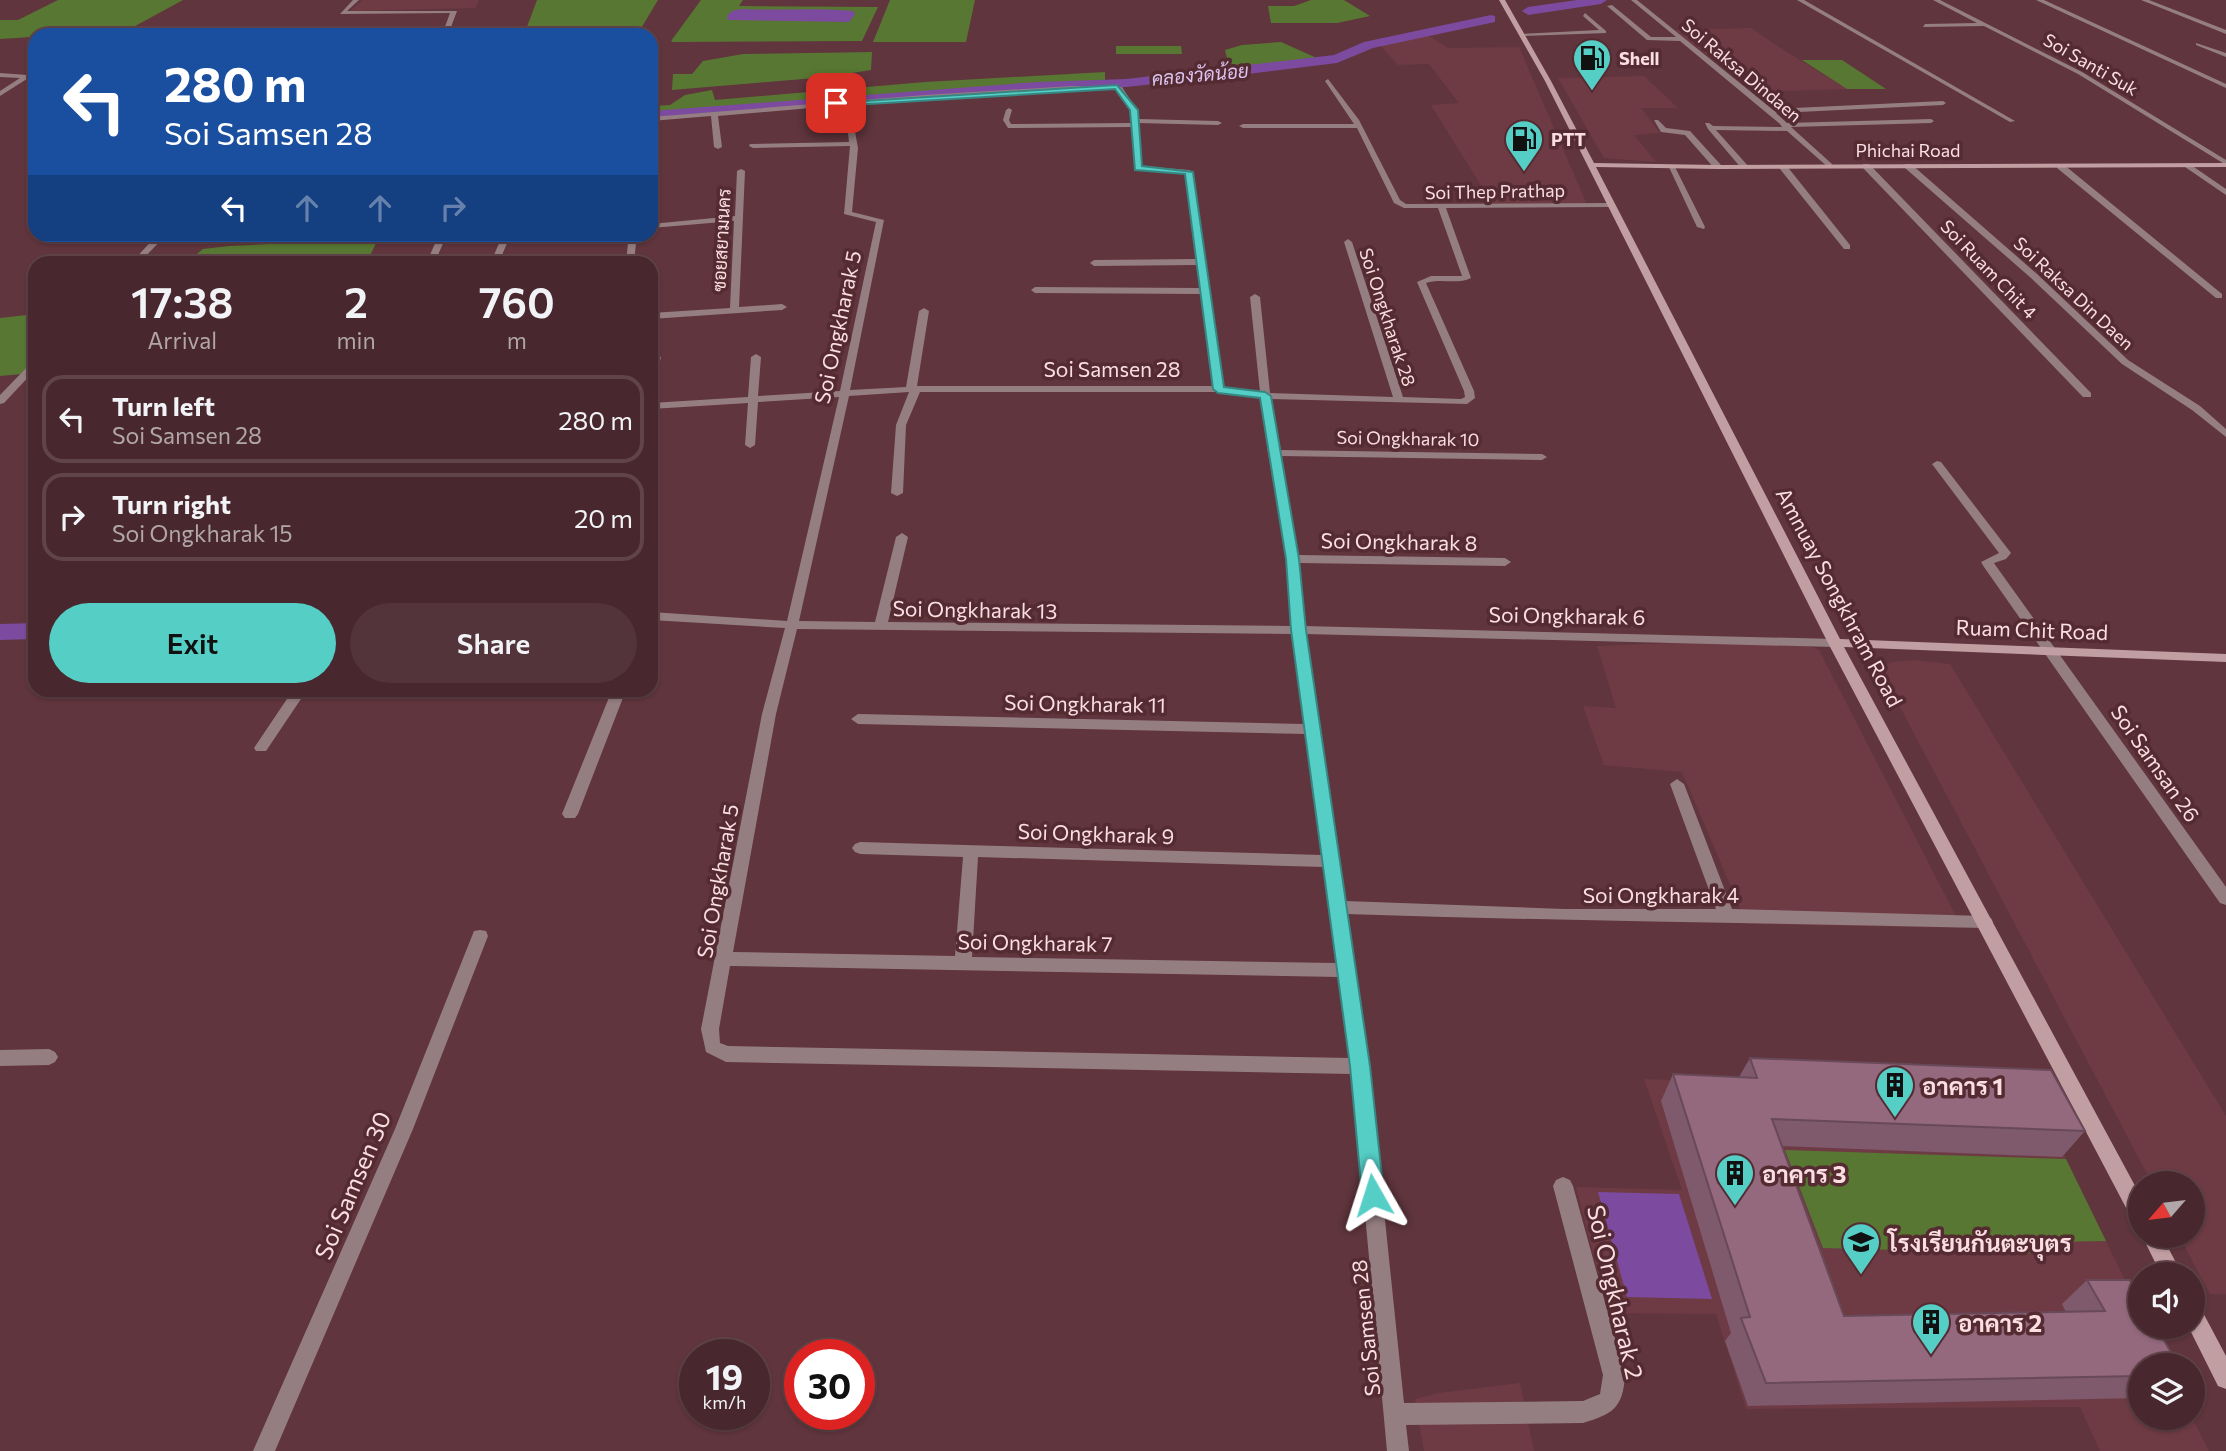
<!DOCTYPE html>
<html lang="en">
<head>
<meta charset="utf-8">
<style>
	body { margin:0; font-family:Commissioner,Sarabun,sans-serif; background:#52343a; color:#f1f3f6; height:100vh; display:flex; flex-direction:column; font-size:26px; white-space:nowrap }
	* { box-sizing:border-box; margin:0 }
	p { font-size:23px; color:#b1a6aa }
	.icon { flex:none; width:38px; height:38px; fill:none; stroke:currentColor; stroke-width:2; stroke-linecap:round; stroke-linejoin:round }
	.map { position:relative; flex:1; overflow:hidden }
	.sheet { position:absolute; left:28px; top:256px; width:630px; height:441px; display:flex; flex-direction:column; background:#48282e; border-radius:21px; box-shadow:0 2px 5px #0004,0 0 0 2px #60444a }
	.sheet>* { flex:none }
	.guide { position:absolute; left:28px; top:28px; width:630px; height:214px; border-radius:21px; box-shadow:0 2px 5px #0004,0 0 0 2px #60444a; background:#1a4fa0; color:#fff; overflow:hidden }
	.needle { width:46px; rotate:242deg }
	.fabs { position:absolute; left:2128px; top:1171px; display:grid; gap:14px }
	.fabs a { display:grid; place-items:center; width:77px; height:77px; border-radius:50%; background:#48282e; box-shadow:0 2px 5px #0004,0 0 0 2px #60444a; font-size:35px }
	.speed { position:absolute; left:679px; top:1339px; display:flex; gap:14px; font-size:35px; font-weight:700; text-align:center }
	.speed>* { display:grid; place-content:center; width:91px; height:91px; border-radius:50%; background:#48282e; box-shadow:0 2px 5px #0004,0 0 0 2px #60444a; line-height:1 }
	.speed small { font-size:18px; font-weight:400 }
	.speed .limit { border:10px solid #d22; background:#fff; color:#111 }
	.pin { position:absolute; display:grid; place-items:center; width:60px; height:60px; color:#fff; margin:-30px; border-radius:14px; box-shadow:0 4px 10px #0006 }
	.me { position:absolute; width:77px; margin:-38px; rotate:354deg; stroke-linejoin:round; filter:drop-shadow(0 0 5px #0008) }
	.turn { display:flex; align-items:center; gap:24px; height:147px; padding:0 21px; font-size:32px }
	.turn .icon { width:91px; height:91px; stroke-width:2.5 }
	.turn b { display:block; font-size:49px; line-height:60px }
	.lanes { display:flex; align-items:center; height:66px; padding:0 21px; background:#0003; justify-content:center; gap:35px; direction:ltr }
	.lanes .off { opacity:.35 }
	.eta { display:flex; justify-content:space-evenly; align-items:center; height:119px; text-align:center }
	.eta b { font-size:42px; font-weight:600; line-height:49px }
	.cta { display:flex; gap:14px; margin-top:auto; padding:14px 21px }
	.cta a { flex:1; height:80px; border-radius:42px; background:#55cec6; color:#111; font-size:28px; font-weight:600; line-height:80px; text-align:center }
	.cta a+a { background:#52343a; color:#f1f3f6 }
	ul { padding:0; list-style:none }
	li { display:flex; align-items:center; gap:21px; height:88px; margin:0 14px 10px; padding:0 7px; border:4px solid #60444a; border-radius:21px }
	li div { flex:1 }
	li b { display:block; font-size:26px }
	li em { font-style:normal }
	.map>svg:first-child { display:block }
	.built { fill:#6e3b44 }
	.green { fill:#587732 }
	.water { fill:#7c4a9f }
	.lines { fill:none; stroke-linecap:round; stroke-linejoin:round }
	.canal { fill:#7c4a9f; fill-rule:evenodd }
	.street { fill:#957e81; fill-rule:evenodd }
	.secondary { fill:#c19ea2; fill-rule:evenodd }
	.wall { fill:#7f596c }
	.building { fill:#94687d; stroke:#684958; stroke-width:2 }
	.route { fill:#55cec6; stroke:#378681; stroke-width:2 }
	.labels { text-anchor:middle; dominant-baseline:central; stroke-width:7; stroke-linejoin:round; paint-order:stroke }
	.far-poi-label { font-size:18px; font-weight:bold; fill:#fadee1; stroke:#552b32; text-anchor:start }
	.far-street-label { font-size:18px; fill:#fadee1; stroke:#552b32 }
	.far-water-label { font-size:19px; font-style:italic; fill:#dbc3f0; stroke:#552b32 }
	.street-label { font-size:21px; fill:#fadee1; stroke:#552b32 }
	.near-poi-label { font-size:24px; font-weight:bold; fill:#fadee1; stroke:#552b32; text-anchor:start }
	.near-street-label { font-size:24px; fill:#fadee1; stroke:#552b32 }
</style>
</head>
<body>
<div class="map">
<svg width="2226" height="1451" viewBox="0 0 2226 1451">
	<rect width="100%" height="100%" fill="#60353d"/>
	<!-- built -->
	<g class="built">
		<path d="M363,0h116l-4,8 -125,3z"/>
		<path d="M1752,28l22,16 73,45 -92,3 -80,-62z"/>
		<path d="M1424,33l24,15 71,-1 69,160 -95,-2 -62,-100 28,-2 -30,-39 -31,1 -19,-21z"/>
		<path d="M1644,76l34,32h-37l19,25 -26,2 22,27 -52,-4 -46,-80z"/>
		<path d="M1795,639l24,11 143,278 -215,-4 -65,-152 -78,-7 -21,-59 33,2 -19,-62z"/>
		<path d="M1915,660l35,4 276,452v178h-16l-31,-58h14v-53h-41l-270,-510 5,-9 6,-2z"/>
		<path d="M1644,1079l390,14 106,218v107h52l17,33h-109l-20,-44 -334,2 -30,-95 -107,-1 -33,-126 106,3z"/>
		<path d="M1520,1383l14,68h-110l-9,-52 23,-6z"/>
	</g>
	<!-- green -->
	<g class="green">
		<path d="M58,0h125l-57,31 -126,8v-19h18z"/>
		<path d="M537,0h121l-21,35h-113z"/>
		<path d="M701,0h42l-4,6 139,1 -16,34 -189,1 -2,-1z"/>
		<path d="M890,0h85l-9,42h-93z"/>
		<path d="M1311,0h33l26,16 -33,7h-66l-3,-17h26z"/>
		<path d="M1281,42l38,17 -89,12 -5,-21 17,-5z"/>
		<path d="M1116,46h65l1,8h-66z"/>
		<path d="M872,52l-1,18 -45,7 -154,13 1,-16h19l11,-13 40,-7z"/>
		<path d="M1802,60h40l44,29h-39z"/>
		<path d="M1105,72v10l-67,2 -387,29v-7l19,-1 15,-10 27,-5 3,10 210,-18z"/>
		<path d="M378,239l-11,23h-180l16,-13 26,-3z"/>
		<path d="M35,314v46l-13,14 -22,2v-58z"/>
		<path d="M1785,1150l281,9 40,82 -59,1 5,12 -229,-6z"/>
	</g>
	<!-- water -->
	<g class="water">
		<path d="M741,9c38,2 76,-2 112,2l2,3 -6,8 -121,-2 -1,-4 5,-5z"/>
		<path d="M1598,1192l81,2 33,105 -85,-2z"/>
	</g>
	<g class="lines">
		<!-- canal -->
		<g class="canal">
			<path d="M1577,0h30l-6,4 -73,11 -6,-4 6,-4z"/>
			<path d="M1491,15l4,1v6l-122,26 -36,15 -97,12 -114,12 -89,3 -386,29v-8l386,-29 89,-3 208,-24 30,-13z"/>
			<path d="M35,623v16l-35,1v-16z"/>
		</g>
		<!-- street -->
		<g class="street">
			<path d="M353,0h6l-12,11h110l-9,24h-6l8,-22 -110,1z"/>
			<path d="M1631,0h6l135,109 171,-8 3,2 -3,2 -167,8 11,10 144,-4 3,2 -3,2 -140,4 41,37 1,2 -4,2 -42,-37 -71,-1 33,37 -7,2 -34,-40 -3,-6h4l4,3 69,1 -2,-3 -100,-83 -33,-1 -40,-34 5,-1 39,32h25z"/>
			<path d="M1797,0h7l211,121 -5,1z"/>
			<path d="M1933,0h7l142,72 144,88v5l-148,-91 -94,-48 -61,1 2,-3 52,-1z"/>
			<path d="M2036,0h8l182,84v4z"/>
			<path d="M2141,0h8l77,30v4z"/>
			<path d="M1585,13l21,18v2l-84,3 -3,-2 80,-4 -16,-14z"/>
			<path d="M2196,43l30,10v4l-30,-12z"/>
			<path d="M0,73l27,2 3,2 -30,19v-5l20,-13 -20,-1z"/>
			<path d="M1328,79l31,41 41,80 6,4 203,-1 4,2 -4,2 -163,1 25,70c-14,7 -30,0 -45,5l48,108 1,7 -8,6 -196,-5 9,51 262,4 5,3 -5,3 -261,-4 17,99 207,3 6,4 -6,4 -206,-3 5,63 531,13 7,4 -7,4 -530,-13 40,267 219,8h152l-46,-125 7,-5 7,5 48,125 253,7 6,2 2,4 -2,4 -6,2c-213,-5 -426,-7 -639,-14l23,152 35,337 179,-2 17,-7 3,-19 -50,-189 3,-6 7,-3 7,3 3,6 52,189c-2,33 -12,39 -42,48l-177,2 3,26h-22l-35,-377 -626,-12 -20,-10 -5,-23 61,-315 23,-86 -134,-8v-8l136,9 52,-224 -81,5 -3,43 -5,3 -5,-3 3,-42 -97,6v-6l97,-6 3,-40 5,-3 5,3 -3,39 82,-5 36,-169 -32,-8 6,-68 -97,2 -4,-2 1,-2 99,-2 -3,-27 3,-2 3,2 6,33 -6,64 32,8 -34,170 56,-3 13,-76 5,-3 5,3 -12,75h296l-12,-92 -166,-1 -4,-3 4,-3 165,1 -3,-23 -103,1 -4,-3 4,-3 102,-1 -11,-85 -50,-4 -3,-43 -124,1 -5,-8 3,-10 3,-2 3,2 -3,10 2,4 120,-1v-13l-13,-20c-133,0 -267,15 -400,26l4,31 -4,2 -4,-2 -3,-31 -60,5v-4l274,-22 148,-9 49,1 15,23 1,9 80,2 4,2 -4,2 -80,-2 4,43 47,4 4,2 12,88 2,2 -1,2 17,123 37,5 -10,-95 5,-3 5,3 10,96 123,4 -49,-155 4,-3 4,3 51,155 58,2 4,-2 -1,-6 -47,-109 14,-6h31l-24,-68h-34l-10,-5 -37,-75h-114l-4,-2 4,-2h111l-29,-43zM909,392l-13,33 -5,68 6,3 6,-3 3,-68 14,-33h298l42,6 8,55 19,106 4,67 -403,-4 20,-85 -6,-4 -6,4 -21,85 -76,-1 50,-225zM797,629l495,5 12,90 -446,-10 -7,5 7,5 448,10 16,121 -462,-13 -5,2 -3,4 3,4 5,2 103,3 -8,99 -222,-4 43,-238zM978,857l346,10 13,96 -365,-6zM730,966l609,11 11,81 -622,-12 -8,-3 -1,-14z"/>
			<path d="M1654,120h4l8,8 24,3 31,34v4h-6l-30,-34 -24,-3z"/>
			<path d="M2188,163l38,26v6l-41,-28 -1,-2z"/>
			<path d="M1863,164h6l222,229v4h-8l-220,-229z"/>
			<path d="M1905,164h6l126,110 91,86 72,46 26,23v8l-34,-27 -70,-46 -91,-86 -126,-110z"/>
			<path d="M2057,164h6l159,130v4h-6l-159,-130z"/>
			<path d="M1668,165l7,2 30,60 -1,2 -7,-2z"/>
			<path d="M1780,165h6l64,80v4h-6l-64,-80z"/>
			<path d="M741,169l4,2 -6,136 43,-3 5,3 -5,3 -131,9v-6l79,-5 4,-87 -83,7v-4l84,-8 2,-45z"/>
			<path d="M158,234h9l-27,28h-8z"/>
			<path d="M439,234h8l-12,28h-8z"/>
			<path d="M503,234h53l-48,7 -9,21h-8z"/>
			<path d="M629,234h8l-3,28h-8z"/>
			<path d="M656,354l5,3 -5,22 -5,3v-24z"/>
			<path d="M35,361v9l-31,33 -4,1v-9l32,-33z"/>
			<path d="M1937,461l4,1 70,91 -5,6 -12,4 2,3 230,321v18l-6,-2 -236,-336 -3,-5 18,-9 -67,-89z"/>
			<path d="M293,690h14l-41,61h-10l-2,-3z"/>
			<path d="M612,690h14l-48,124 -3,4h-10l-3,-4z"/>
			<path d="M480,930l6,1 2,5 -75,193 -138,322h-22l142,-322 77,-193 2,-5z"/>
			<path d="M49,1049l6,3 3,5 -3,5 -6,3 -49,1v-16z"/>
		</g>
		<!-- secondary -->
		<g class="secondary">
			<path d="M1499,0h6l46,81 43,82 124,2 508,-2v4l-508,2 -122,-2 244,472 386,15v8l-382,-15 296,548v28l-7,-2 -305,-578 -283,-562z"/>
			<path d="M2142,1236h20l20,38h-21z"/>
			<path d="M2193,1304l7,3 26,49v33l-8,-3 -30,-60h5z"/>
		</g>
	</g>
	<!-- wall -->
	<path class="wall" d="M1750,1058l335,73 -23,26 -281,-11 63,170 222,-4 -4,-8 25,-24 53,85v33l-392,8 -23,-65 6,-8 -70,-232 12,-27 66,3z"/>
	<!-- building -->
	<path class="building" d="M1750,1058l301,12 34,61 -313,-12 72,197 261,-5 -18,-31h43l10,19v27h16l22,39h-38v11l-374,7 -25,-65 9,-1 -77,-243 84,4z"/>
	<!-- route -->
	<path class="route" d="M1117,85l21,25 4,56 51,6 31,215 41,5 6,4 28,163 7,71 64,436 14,129 -3,7 -8,3 -8,-3 -3,-7 -12,-129 -59,-436 -5,-71 -26,-161 -42,-5 -5,-4 -28,-215 -50,-4 -5,-60 -15,-21 -279,17 -4,-3z"/>
	<!-- icons -->
	<defs>
		<symbol id="fuel-pin" viewBox="-11 -11 22 30"><path d="M0 17L-7.5 6A9.5 9.5 0 1 1 7.5 6Z" fill="#55cec6" stroke="#552b32"/><path d="M-5.5-6h7V0h2V4h1.3V-2.5L3-4.5l.8-.8L6-3V5H2.5V1h-1V6h-7ZM-4.2-4.7v3.2H.2V-4.7Z" fill="#111"/></symbol>
		<symbol id="building-pin" viewBox="-11 -11 22 30"><path d="M0 17L-7.5 6A9.5 9.5 0 1 1 7.5 6Z" fill="#55cec6" stroke="#552b32"/><path d="M-4-6H4V6H1V3H-1V6H-4ZM-2.5-4.3h1.7v1.8h-1.7ZM.8-4.3h1.7v1.8H.8ZM-2.5-1h1.7V.8h-1.7ZM.8-1h1.7V.8H.8Z" fill="#111"/></symbol>
		<symbol id="school-pin" viewBox="-11 -11 22 30"><path d="M0 17L-7.5 6A9.5 9.5 0 1 1 7.5 6Z" fill="#55cec6" stroke="#552b32"/><path d="M0-5L7-2L0 1L-7-2ZM-4 1L0 2.5L4 1V4Q0 6-4 4Z" fill="#111"/></symbol>
	</defs>
	<g fill-rule="evenodd">
		<use href="#fuel-pin" x="1570" y="36" width="44" height="60"/>
		<use href="#fuel-pin" x="1502" y="117" width="44" height="60"/>
		<use href="#building-pin" x="1873" y="1063" width="44" height="60"/>
		<use href="#building-pin" x="1713" y="1151" width="44" height="60"/>
		<use href="#school-pin" x="1839" y="1220" width="44" height="60"/>
		<use href="#building-pin" x="1909" y="1300" width="44" height="60"/>
	</g>
	<g class="labels">
		<!-- far-poi labels -->
		<g class="far-poi-label">
			<text x="1619" y="58">Shell</text>
			<text x="1551" y="139">PTT</text>
		</g>
		<!-- far-street labels -->
		<g class="far-street-label">
			<text transform="translate(2091 64) rotate(30)">Soi Santi Suk</text>
			<text transform="translate(1742 70) rotate(40)">Soi Raksa Dindaen</text>
			<text x="1908" y="150">Phichai Road</text>
			<text transform="translate(1495 191) rotate(-1)">Soi Thep Prathap</text>
			<text transform="translate(721 240) rotate(-87)">ซอยสยามนคร</text>
			<text transform="translate(1989 269) rotate(46)">Soi Ruam Chit 4</text>
			<text transform="translate(2074 293) rotate(43)">Soi Raksa Din Daen</text>
			<text transform="translate(1388 317) rotate(72)">Soi Ongkharak 28</text>
			<text transform="translate(1408 438) rotate(1)">Soi Ongkharak 10</text>
		</g>
		<!-- far-water labels -->
		<g class="far-water-label">
			<text transform="translate(1200 74) rotate(-5)">คลองวัดน้อย</text>
		</g>
		<!-- street labels -->
		<g class="street-label">
			<text transform="translate(837 327) rotate(-78)">Soi Ongkharak 5</text>
			<text x="1112" y="368">Soi Samsen 28</text>
			<text transform="translate(1399 541) rotate(1)">Soi Ongkharak 8</text>
			<text transform="translate(1840 597) rotate(62)">Amnuay Songkhram Road</text>
			<text transform="translate(975 609) rotate(1)">Soi Ongkharak 13</text>
			<text transform="translate(1567 615) rotate(1)">Soi Ongkharak 6</text>
			<text transform="translate(2032 629) rotate(2)">Ruam Chit Road</text>
			<text transform="translate(1085 703) rotate(1)">Soi Ongkharak 11</text>
			<text transform="translate(2156 763) rotate(55)">Soi Samsan 26</text>
			<text transform="translate(1096 833) rotate(2)">Soi Ongkharak 9</text>
			<text transform="translate(717 881) rotate(-80)">Soi Ongkharak 5</text>
			<text x="1661" y="894">Soi Ongkharak 4</text>
			<text transform="translate(1035 942) rotate(1)">Soi Ongkharak 7</text>
			<text transform="translate(1365 1328) rotate(-96)">Soi Samsen 28</text>
		</g>
		<!-- near-poi labels -->
		<g class="near-poi-label">
			<text x="1922" y="1085">อาคาร 1</text>
			<text x="1762" y="1173">อาคาร 3</text>
			<text x="1888" y="1242">โรงเรียนกันตะบุตร</text>
			<text x="1958" y="1322">อาคาร 2</text>
		</g>
		<!-- near-street labels -->
		<g class="near-street-label">
			<text transform="translate(352 1185) rotate(-67)">Soi Samsen 30</text>
			<text transform="translate(1616 1292) rotate(77)">Soi Ongkharak 2</text>
		</g>
	</g>
</svg>
<div class="fabs">
<a><svg class="needle" viewBox="-14 -14 28 28"><path d="M0-13l5 13h-10z" fill="#e53935"/><path d="M0 13l5-13h-10z" fill="#b1a6aa"/></svg></a>
<a><svg class="icon" aria-label="sound" viewBox="0 0 24 24"><path d="M4 9h4l5-4v14l-5-4H4zM17 9q2 3 0 6"/></svg></a>
<a><svg class="icon" aria-label="layers" viewBox="0 0 24 24"><path d="M12 4l9 5-9 5-9-5zM3 14l9 5 9-5"/></svg></a>
</div>
<div class="speed"><div>19<small>km/h</small></div><div class="limit">30</div></div>
<div class="pin" style="left:836px;top:103px;background:#d93025"><svg class="icon" aria-label="arrive" viewBox="0 0 24 24"><path d="M6 21V4h12l-3 4 3 4H6"/></svg></div>
<svg class="me" style="left:1373px;top:1195px" viewBox="-20 -20 40 40"><path d="M0-17L14 15 0 8-14 15z" fill="#55cec6" stroke="#fff" stroke-width="4"/></svg>
<div class="guide">
<div class="turn"><svg class="icon" aria-label="left" viewBox="0 0 24 24"><path d="M17 20v-9H6M10 6l-5 5 5 5"/></svg><div><b>280 m</b>Soi Samsen 28</div></div>
<div class="lanes"><svg class="icon" aria-label="left" viewBox="0 0 24 24"><path d="M17 20v-9H6M10 6l-5 5 5 5"/></svg><svg class="icon off" aria-label="ahead" viewBox="0 0 24 24"><path d="M12 20V5M6 11l6-6 6 6"/></svg><svg class="icon off" aria-label="ahead" viewBox="0 0 24 24"><path d="M12 20V5M6 11l6-6 6 6"/></svg><svg class="icon off" aria-label="right" viewBox="0 0 24 24"><path d="M7 20v-9h11M14 6l5 5-5 5"/></svg></div>
</div>
<section class="sheet">
<div class="eta">
<div><b>17:38</b><p>Arrival</p></div>
<div><b>2</b><p>min</p></div>
<div><b>760</b><p>m</p></div>
</div>
<ul>
<li><svg class="icon" aria-label="left" viewBox="0 0 24 24"><path d="M17 20v-9H6M10 6l-5 5 5 5"/></svg><div><b>Turn left</b><p>Soi Samsen 28</p></div><em>280 m</em></li>
<li><svg class="icon" aria-label="right" viewBox="0 0 24 24"><path d="M7 20v-9h11M14 6l5 5-5 5"/></svg><div><b>Turn right</b><p>Soi Ongkharak 15</p></div><em>20 m</em></li>
</ul>
<div class="cta"><a>Exit</a><a>Share</a></div>
</section>
</div>
</body>
</html>
